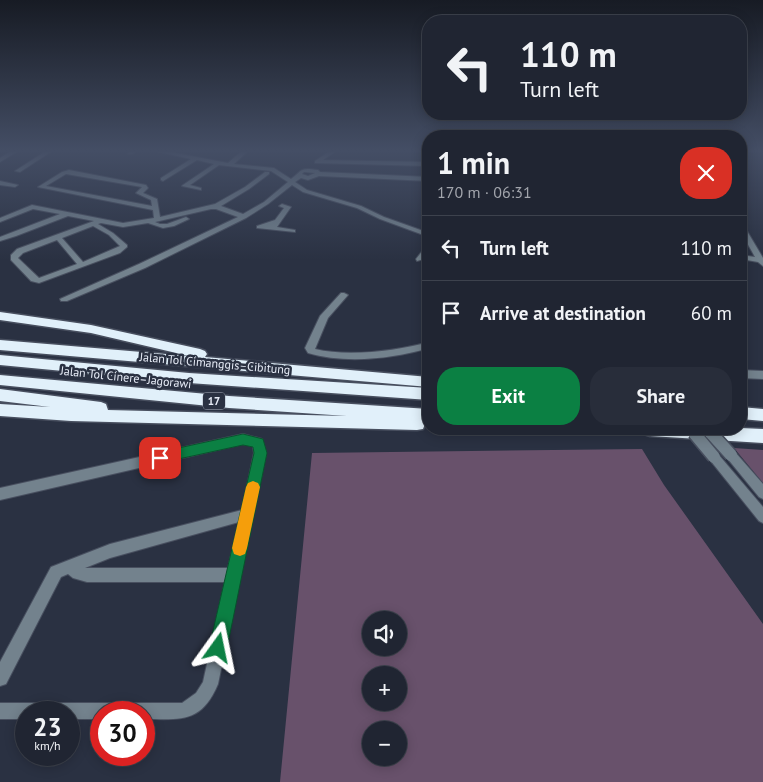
<!DOCTYPE html>
<html lang="en">
<head>
<meta charset="utf-8">
<style>
	body { margin:0; font-family:"PT Sans",sans-serif; background:#282d3a; color:#f1f3f6; height:100vh; display:flex; flex-direction:column; font-size:19px; white-space:nowrap }
	* { box-sizing:border-box; margin:0 }
	p { font-size:16px; color:#a2a5ac }
	.icon { flex:none; width:28px; height:28px; fill:none; stroke:currentColor; stroke-width:2; stroke-linecap:round; stroke-linejoin:round }
	.map { position:relative; flex:1; overflow:hidden }
	.side { position:absolute; left:422px; top:130px; width:325px; height:305px; display:flex; flex-direction:column; background:#202532; border-radius:20px; box-shadow:0 2px 12px #0003,0 0 0 1px #3d424d }
	.side>* { flex:none }
	.banner { position:absolute; left:422px; top:15px; width:325px; height:105px; border-radius:20px; box-shadow:0 2px 12px #0003,0 0 0 1px #3d424d; background:#202532; color:#f1f3f6; overflow:hidden }
	.fabs { position:absolute; left:362px; top:611px; display:grid; gap:10px }
	.fabs a { display:grid; place-items:center; width:45px; height:45px; border-radius:50%; background:#202532; box-shadow:0 2px 12px #0003,0 0 0 1px #3d424d; font-size:25px }
	.speed { position:absolute; left:15px; top:701px; display:flex; gap:10px; font-size:25px; font-weight:700; text-align:center }
	.speed>* { display:grid; place-content:center; width:65px; height:65px; border-radius:50%; background:#202532; box-shadow:0 2px 12px #0003,0 0 0 1px #3d424d; line-height:1 }
	.speed small { font-size:12px; font-weight:400 }
	.speed .limit { border:8px solid #d22; background:#fff; color:#111 }
	.pin { position:absolute; display:grid; place-items:center; width:42px; height:42px; color:#fff; margin:-21px; border-radius:10px; box-shadow:0 2px 8px #0006 }
	.me { position:absolute; width:55px; margin:-28px; rotate:12deg; stroke-linejoin:round; filter:drop-shadow(0 0 4px #0008) }
	.turn { display:flex; align-items:center; gap:18px; height:105px; padding:0 15px; font-size:22px }
	.turn .icon { width:65px; height:65px; stroke-width:2.5 }
	.turn b { display:block; font-size:35px; line-height:42px }
	.round { display:grid; place-items:center; flex:none; width:52px; height:52px; border-radius:20px; background:#282d3a }
	.overview { display:flex; align-items:center; justify-content:space-between; height:85px; padding:0 15px }
	h1 { font-size:30px; font-weight:700; line-height:38px }
	.action { display:flex; gap:10px; margin-top:auto; padding:10px 15px }
	.action a { flex:1; height:58px; border-radius:20px; background:#0b8043; color:#fff; font-size:20px; font-weight:700; line-height:58px; text-align:center }
	.action a+a { background:#282d3a; color:#f1f3f6 }
	ul { padding:0; list-style:none }
	li { display:flex; align-items:center; gap:15px; height:65px; padding:0 15px; border-top:1px solid #3d424d }
	li div { flex:1 }
	li b { display:block; font-size:19px }
	li em { font-style:normal }
	.map>svg:first-child { display:block }
	.green { fill:#68516b; fill-rule:evenodd }
	.lines { fill:none; stroke-linecap:round; stroke-linejoin:round }
	.street-casing { stroke:#484f5f; stroke-width:2 }
	.highway-casing { stroke:#484f5f; stroke-width:3 }
	.street { fill:#73828d; fill-rule:evenodd }
	.highway { fill:#e1f0fa; fill-rule:evenodd }
	.street-bridge-far1-casing { stroke:#484f5f; stroke-width:12; stroke-linecap:butt }
	.street-bridge-casing { stroke:#484f5f; stroke-width:15; stroke-linecap:butt }
	.street-bridge-far1 { stroke:#73828d; stroke-width:9 }
	.street-bridge { stroke:#73828d; stroke-width:12 }
	.route { fill:#0b8043; stroke:#07532c }
	.slow { fill:#f59e0b }
	.labels { text-anchor:middle; dominant-baseline:central; stroke-width:5; stroke-linejoin:round; paint-order:stroke }
	.shield { fill:#2a3142; stroke:#aeb4c1; stroke-width:1 }
	.shield-label { font-size:11px; font-weight:bold; fill:#e7ecf7 }
	.street-label { font-size:12px; fill:#e7ecf7; stroke:#2a3142 }
</style>
</head>
<body>
<div class="map">
<svg width="763" height="782" viewBox="0 0 763 782">
	<rect width="100%" height="100%" fill="#2a3142"/>
	<!-- green -->
	<g class="green">
		<path d="M734,448l29,2v33z"/>
		<path d="M642,449l22,36 99,139v158h-483l32,-329zM371,620h28v28h-28zM371,675h28v27h-28zM371,730h28v28h-28z"/>
	</g>
	<g class="lines">
		<defs>
			<g id="street">
				<path d="M11,151h7l-18,11v-4z"/>
				<path d="M46,151h6l-32,21 -5,-1z"/>
				<path d="M130,151h7l-5,3h-4z"/>
				<path d="M155,151h10l63,12 14,-12h6l-14,13 40,4 17,11c12,-9 8,-12 27,-9l2,2 109,5v4l-110,-5 -11,4 -7,-2 -6,4 12,8 54,16 23,11 45,16v4l-49,-18 -23,-11 -54,-16 -11,-7 -24,19 -22,14 -101,50 -78,33h-6l-1,-2 79,-35 99,-47 -22,-8h-5l-56,13 5,2h7l19,-7 3,2 -15,7 -11,2 -15,-5 -25,4 -22,-4 -3,1 15,9 14,12v2l-7,6 -81,30 -8,-2 -20,-21v-5l6,-6 77,-28 -26,-5 -52,20 -16,5v-4l60,-23 -27,-5 -33,13v-4l32,-13 91,18 31,-5 -1,-8 -115,-23 24,-15 7,-2 77,15 2,3 -5,5 14,6 3,18 55,-13 30,-17 20,-15h4v2l-20,15 -28,17 22,8 21,-12 24,-20 -17,-11 -52,-6 -29,20 11,3v2l-19,-4 1,-1 31,-21 -17,-4 -34,21 -2,-1v-2l30,-19zM304,172l11,1 -7,3 -6,-2zM66,174l76,13 -6,6 15,7 1,6 -106,-20zM93,226l16,9 11,11 -37,16 -21,-24zM57,240l20,24 -38,14 -21,-20 5,-5z"/>
				<path d="M330,151h6l-13,9 106,2v4l-114,-3v-2z"/>
				<path d="M0,181l18,4 -3,2 -15,-2z"/>
				<path d="M282,204l9,3 -14,20 18,3v2l-38,-4v-2l18,-6 9,-12 -5,-2z"/>
				<path d="M741,224l3,2 19,32v8l-5,-4 -17,-3v-4l14,2 -14,-25z"/>
				<path d="M429,244v8l-5,7 -7,2 -1,-2 11,-14z"/>
				<path d="M341,293h3l4,2 -20,23 -13,31c32,8 82,2 114,-7v6c-37,11 -84,16 -121,5l-3,-5 15,-32z"/>
				<path d="M741,370l22,1v8l-22,-1z"/>
				<path d="M243,434l19,5 4,14 -48,231c-17,40 -37,35 -74,35v-7h-43v7h-32v-7h-43v7h-26v-16h182l14,-10 7,-11 22,-100h-138l-14,-4 -5,-4 -7,3 -55,107 -6,2v-24l51,-95 59,-23 132,-34 12,-57 -1,-7 -10,-2 -243,56v-12zM239,522l-11,46h-143l25,-10z"/>
				<path d="M731,450l4,2 28,32v15l-4,-2 -32,-39 -2,-3 2,-3z"/>
				<path d="M714,452l4,2 45,53v16l-4,-2 -49,-61 -2,-3 2,-3z"/>
			</g>
			<g id="highway">
				<path d="M0,312l91,13 109,24 5,2 2,3 -2,3 224,20v10l-429,-37v-10l189,16 -98,-23 -91,-13z"/>
				<path d="M0,355l189,18 240,15v12l-240,-17 -189,-18z"/>
				<path d="M0,375l229,21 200,13v12h-6l2,3 -2,5 -6,1 -346,-9 -71,-5v-12l50,3 -50,-6v-12l101,13 5,2 2,6 239,6 -118,-8 -229,-23z"/>
				<path d="M741,407l22,2v12l-22,-2z"/>
				<path d="M741,428l22,1v14l-113,-7 -6,-2 -2,-5z"/>
			</g>
		</defs>
		<!-- street casing -->
		<use href="#street" class="street-casing"/>
		<!-- highway casing -->
		<use href="#highway" class="highway-casing"/>
		<!-- street -->
		<use href="#street" class="street"/>
		<!-- highway -->
		<use href="#highway" class="highway"/>
		<defs>
			<g id="street-bridge-far1">
				<path d="M691,429l4,5"/>
				<path d="M708,429l5,5"/>
			</g>
			<g id="street-bridge">
				<path d="M694,433l20,24"/>
				<path d="M711,433l20,22"/>
			</g>
		</defs>
		<!-- street-bridge-far1 casing -->
		<use href="#street-bridge-far1" class="street-bridge-far1-casing"/>
		<!-- street-bridge casing -->
		<use href="#street-bridge" class="street-bridge-casing"/>
		<!-- street-bridge-far1 -->
		<use href="#street-bridge-far1" class="street-bridge-far1"/>
		<!-- street-bridge -->
		<use href="#street-bridge" class="street-bridge"/>
	</g>
	<!-- sky -->
	<linearGradient id="sky" x2="0" y2="1"><stop stop-color="#171b24"/><stop offset="0.58" stop-color="#444e65"/><stop offset="1" stop-color="#444e65" stop-opacity="0"/></linearGradient>
	<rect width="763" height="260" fill="url(#sky)"/>
	<!-- route -->
	<path class="route" d="M243,434l20,5 4,14 -40,195 -3,6 -6,3 -6,-3 -3,-6 45,-195 -1,-6 -10,-2 -83,18 -5,-1 -2,-4 2,-4 5,-2z"/>
	<!-- slow -->
	<path class="slow" d="M253,481l5,2 2,4 -13,61 -2,6 -5,2 -6,-2 -2,-6 14,-61 2,-4z"/>
	<g class="labels">
		<!-- shield labels -->
		<rect class="shield" x="203" y="392.5" width="22" height="17" rx="4"/>
		<g class="shield-label">
			<text x="214" y="401">17</text>
		</g>
		<!-- street labels -->
		<g class="street-label">
			<text transform="translate(215 363) rotate(5)">Jalan Tol Cimanggis–Cibitung</text>
			<text transform="translate(126 377) rotate(6)">Jalan Tol Cinere–Jagorawi</text>
		</g>
	</g>
</svg>
<div class="fabs">
<a><svg class="icon" aria-label="sound" viewBox="0 0 24 24"><path d="M4 9h4l5-4v14l-5-4H4zM17 9q2 3 0 6"/></svg></a>
<a>+</a>
<a>−</a>
</div>
<div class="speed"><div>23<small>km/h</small></div><div class="limit">30</div></div>
<div class="pin" style="left:160px;top:458px;background:#d93025"><svg class="icon" aria-label="arrive" viewBox="0 0 24 24"><path d="M6 21V4h12l-3 4 3 4H6"/></svg></div>
<svg class="me" style="left:218px;top:648px" viewBox="-20 -20 40 40"><path d="M0-17L14 15 0 8-14 15z" fill="#0b8043" stroke="#fff" stroke-width="4"/></svg>
<div class="banner">
<div class="turn"><svg class="icon" aria-label="left" viewBox="0 0 24 24"><path d="M17 20v-9H6M10 6l-5 5 5 5"/></svg><div><b>110 m</b>Turn left</div></div>
</div>
<section class="side">
<div class="overview"><div><h1>1 min</h1><p>170 m · 06:31</p></div><a class="round" style="background:#d93025;color:#fff"><svg class="icon" aria-label="close" viewBox="0 0 24 24"><path d="M6 6l12 12M18 6L6 18"/></svg></a></div>
<ul>
<li><svg class="icon" aria-label="left" viewBox="0 0 24 24"><path d="M17 20v-9H6M10 6l-5 5 5 5"/></svg><div><b>Turn left</b></div><em>110 m</em></li>
<li><svg class="icon" aria-label="arrive" viewBox="0 0 24 24"><path d="M6 21V4h12l-3 4 3 4H6"/></svg><div><b>Arrive at destination</b></div><em>60 m</em></li>
</ul>
<div class="action"><a>Exit</a><a>Share</a></div>
</section>
</div>
</body>
</html>
